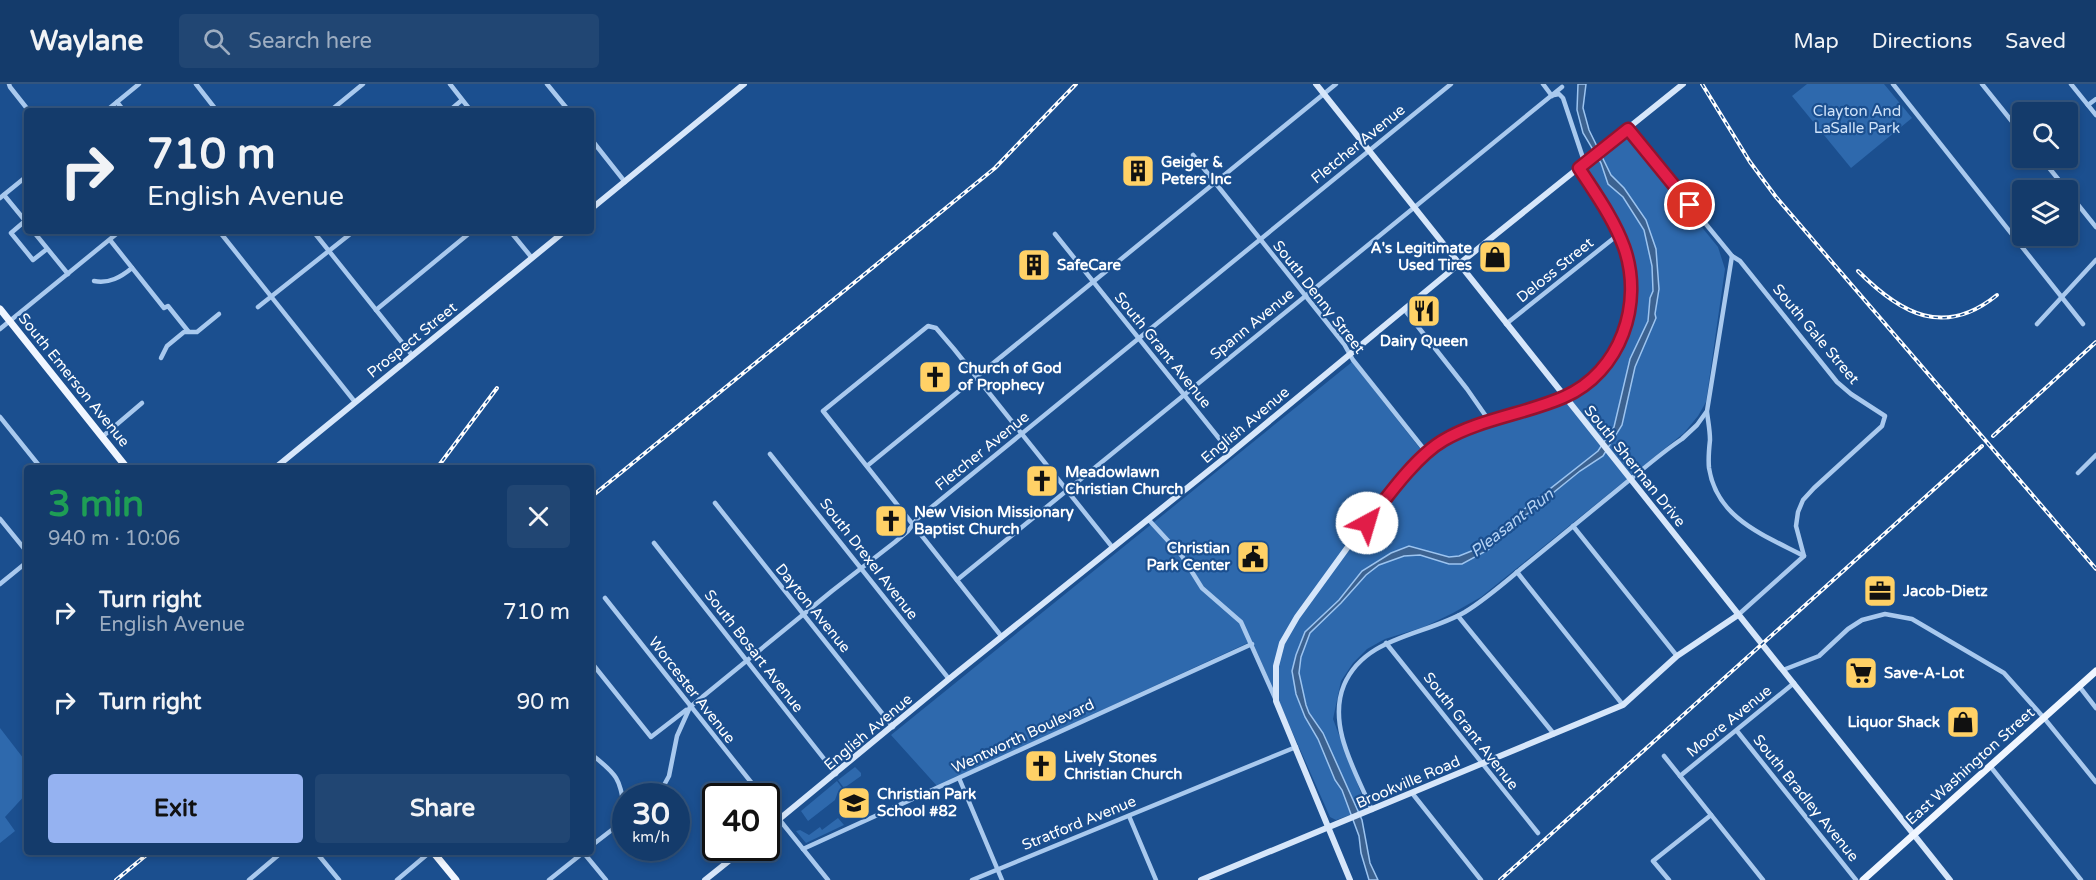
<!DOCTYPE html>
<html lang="en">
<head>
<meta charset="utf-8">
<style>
	body { margin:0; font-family:"Varela Round",sans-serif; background:#214673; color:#f1f3f6; height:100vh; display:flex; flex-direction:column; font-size:22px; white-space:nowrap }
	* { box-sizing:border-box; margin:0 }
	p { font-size:20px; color:#9dadc1 }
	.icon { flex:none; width:33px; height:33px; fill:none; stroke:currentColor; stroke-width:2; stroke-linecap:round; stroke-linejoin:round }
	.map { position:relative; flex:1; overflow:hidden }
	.details { position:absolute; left:24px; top:381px; width:570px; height:390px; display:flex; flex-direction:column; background:#143b6b; border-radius:6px; box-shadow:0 3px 9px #0003,0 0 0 2px #33557e }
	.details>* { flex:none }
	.hud { position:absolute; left:24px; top:24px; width:570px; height:126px; border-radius:6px; box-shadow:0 3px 9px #0003,0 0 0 2px #33557e; background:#143b6b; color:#f1f3f6; overflow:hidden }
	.buttons { position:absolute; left:2012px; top:18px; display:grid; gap:12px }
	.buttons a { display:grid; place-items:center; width:66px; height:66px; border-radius:6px; background:#143b6b; box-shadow:0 3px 9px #0003,0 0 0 2px #33557e; font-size:30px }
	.speed { position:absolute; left:612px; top:699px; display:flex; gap:12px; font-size:30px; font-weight:700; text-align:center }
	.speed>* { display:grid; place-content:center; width:78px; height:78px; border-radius:50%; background:#143b6b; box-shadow:0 3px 9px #0003,0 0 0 2px #33557e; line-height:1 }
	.speed small { font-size:15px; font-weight:400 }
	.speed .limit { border:3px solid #111; border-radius:9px; background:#fff; color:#111 }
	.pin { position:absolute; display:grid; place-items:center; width:51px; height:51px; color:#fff; margin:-26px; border:3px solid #fff; border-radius:50%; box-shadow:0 2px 6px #0007 }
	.me { position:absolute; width:66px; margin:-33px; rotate:39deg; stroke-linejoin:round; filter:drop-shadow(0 0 4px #0008) }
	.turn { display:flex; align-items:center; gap:21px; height:126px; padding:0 24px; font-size:27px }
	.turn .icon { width:78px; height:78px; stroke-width:2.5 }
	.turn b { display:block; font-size:42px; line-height:51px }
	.round { display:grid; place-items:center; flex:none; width:63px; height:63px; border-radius:6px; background:#214673 }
	.head { display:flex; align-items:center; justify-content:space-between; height:102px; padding:0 24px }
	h1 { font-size:36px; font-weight:700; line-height:45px; color:#1e9e55 }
	.cta { display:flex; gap:12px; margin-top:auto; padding:12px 24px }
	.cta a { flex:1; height:69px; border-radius:6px; background:#95b2f1; color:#111; font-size:24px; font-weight:700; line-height:69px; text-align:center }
	.cta a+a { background:#214673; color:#f1f3f6 }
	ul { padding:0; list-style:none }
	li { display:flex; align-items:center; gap:18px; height:90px; padding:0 24px }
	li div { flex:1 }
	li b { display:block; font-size:22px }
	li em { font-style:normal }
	header { display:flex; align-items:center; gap:36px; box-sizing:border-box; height:84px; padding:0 30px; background:#143b6b; border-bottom:2px solid #33557e }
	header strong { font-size:28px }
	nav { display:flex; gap:33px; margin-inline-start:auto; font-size:21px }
	.search { width:420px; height:54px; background:#214673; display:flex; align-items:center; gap:15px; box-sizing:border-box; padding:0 21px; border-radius:6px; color:#9dadc1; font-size:22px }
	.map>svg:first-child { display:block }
	.green { fill:#2e69ad }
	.water { fill:#3c6290; stroke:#9cc4f0; stroke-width:1.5 }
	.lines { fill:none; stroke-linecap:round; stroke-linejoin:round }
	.street { stroke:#a9c9ee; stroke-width:4.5 }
	.secondary { stroke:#d6e6fa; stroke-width:6 }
	.primary { stroke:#f0f6ff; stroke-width:7 }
	.rail-casing { stroke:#fff; stroke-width:4 }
	.rail { stroke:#1b4f8f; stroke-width:1.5; stroke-dasharray:4.5; stroke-linecap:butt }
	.route-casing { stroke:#92132f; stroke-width:15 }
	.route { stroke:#e11d48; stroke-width:10 }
	.labels { text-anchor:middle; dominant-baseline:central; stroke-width:4.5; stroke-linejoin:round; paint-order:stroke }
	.park-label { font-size:15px; fill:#cfe3fa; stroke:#1b4f8f }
	.street-label { font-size:15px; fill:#fff; stroke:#1b4f8f }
	.poi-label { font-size:15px; font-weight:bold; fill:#fff; stroke:#1b4f8f; text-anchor:start }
	.water-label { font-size:16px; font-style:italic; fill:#b5d3f5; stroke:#1b4f8f }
</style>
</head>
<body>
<header>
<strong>Waylane</strong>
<div class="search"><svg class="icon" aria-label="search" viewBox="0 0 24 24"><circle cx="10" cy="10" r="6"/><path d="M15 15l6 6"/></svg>Search here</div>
<nav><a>Map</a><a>Directions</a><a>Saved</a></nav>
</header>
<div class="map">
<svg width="2096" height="796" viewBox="0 0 2096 796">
	<rect width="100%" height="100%" fill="#1b4f8f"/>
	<!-- green -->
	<g class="green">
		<path d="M1807,0h77l28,34 -61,50 -59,-72z"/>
		<path d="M1628,53l90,110 7,22 -19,133 -8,14 -14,17 -203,164 -28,16 -29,14 -39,12 -18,10 -14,14 -12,18 -8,38 34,90 -31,11 -6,-3 -78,-176 -315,145 -46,-51 461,-373 77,98c38,-39 99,-37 145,-63 51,-30 74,-99 53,-155 -10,-26 -26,-47 -42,-70z"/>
		<path d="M0,644l27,35v30l-22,24 10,14 -15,12z"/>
		<path d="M855,683l6,6v3l-17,12 -6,-8z"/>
		<path d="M837,697l5,7 -4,4 -3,8 -27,21 -7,-10z"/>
		<path d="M838,734l6,7 -38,18 -10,-12 4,-1 9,5 11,-8 2,3z"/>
	</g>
	<!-- water -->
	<path class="water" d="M1578,0h8l-3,24 6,22 22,45 13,13 22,32 10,29 3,40 -4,25 1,4 -21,49 -13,58 -19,31 -23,15 -80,65 -2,5 -10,9 -26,14h-13l-29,-9 -16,1 -25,9 -13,10 -25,28 -31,30 -9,24 -2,16 7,32 3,8 14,20 39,87 8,43 8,17h-9l-8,-27 -2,-17 -17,-46 -7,-10 -17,-41 -13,-22 -9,-23 -4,-23 4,-16 9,-23 34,-32 23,-29 29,-18 18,-7 40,11 10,-1 20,-8 20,-19 99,-78 16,-24 16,-68 18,-38 2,-23 3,-7 -1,-25 -8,-36 -21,-33 -15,-13 -7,-21 -18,-30 -6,-23z"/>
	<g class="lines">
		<!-- street -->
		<g class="street">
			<path d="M9,0l1,3 19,24"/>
			<path d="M196,0l21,27"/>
			<path d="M450,0l21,27"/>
			<path d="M547,0l22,27"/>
			<path d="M1543,0l9,12"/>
			<path d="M1893,0l190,240"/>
			<path d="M1982,0l40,50"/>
			<path d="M2071,0l25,31"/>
			<path d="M1554,11l5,-1 4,4 20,60 3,4"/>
			<path d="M117,18l7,9"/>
			<path d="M2088,21l8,-6"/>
			<path d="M106,27l33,-27"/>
			<path d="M330,27l33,-27"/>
			<path d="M449,27l13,-11"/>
			<path d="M591,55l34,43"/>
			<path d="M1193,71l151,189 9,16 74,93"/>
			<path d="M2041,74l26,32"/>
			<path d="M2067,107l29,36"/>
			<path d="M4,111l23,28"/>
			<path d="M0,114l27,-22"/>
			<path d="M25,137l-14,12 22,27 14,-11"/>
			<path d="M33,147l35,43"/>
			<path d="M219,147l136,171"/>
			<path d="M313,147l99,124"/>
			<path d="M510,147l22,27"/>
			<path d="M1055,150l175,218"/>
			<path d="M110,156l54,68 4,-2 20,25"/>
			<path d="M1732,172l8,5 97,121 14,12 34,22 -3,10 -68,62 -11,12 -5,12 -2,14 8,30 -66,59"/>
			<path d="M94,197c15,3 27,-4 38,-13"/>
			<path d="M258,223l96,-76"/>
			<path d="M1404,225l63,80 23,33"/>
			<path d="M376,226l96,-79"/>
			<path d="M1506,240l113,-90"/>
			<path d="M2037,240l59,-64"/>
			<path d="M0,245l120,-98"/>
			<path d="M161,274l6,-12 17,-14h13l22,-18"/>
			<path d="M1565,313c56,-32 82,-91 58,-153 -11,-27 -28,-51 -44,-76"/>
			<path d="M1707,328c1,9 3,18 3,28 -1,9 -2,18 -1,28 8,51 55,67 95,88"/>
			<path d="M0,333l41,51"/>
			<path d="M102,353l40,-34"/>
			<path d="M770,370l179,225"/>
			<path d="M867,382l469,-382"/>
			<path d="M2078,389l18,-18"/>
			<path d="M715,419l178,224"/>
			<path d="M0,435l27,33"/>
			<path d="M1148,435l34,37 20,32 39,34 34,76"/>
			<path d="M1573,442l104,130"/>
			<path d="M654,459l182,231"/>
			<path d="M1517,488l106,133"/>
			<path d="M957,496l605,-493"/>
			<path d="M0,500l27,-22"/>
			<path d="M605,514l157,198"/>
			<path d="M1458,532l96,118"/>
			<path d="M1002,553l-179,-226 105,-85 8,2 18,21 159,199"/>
			<path d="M1386,559l152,190"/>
			<path d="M591,578l60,75 35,-27"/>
			<path d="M1783,586l36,-14 29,-27 14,-9 23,-6 27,5 92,54 40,45 52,64"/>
			<path d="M2079,602l17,22"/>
			<path d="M1737,647l119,149"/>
			<path d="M591,670c31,24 28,26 35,63"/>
			<path d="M1664,672l99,124"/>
			<path d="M1990,682l91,114"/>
			<path d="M1680,692l114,-93"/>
			<path d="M959,694l43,102"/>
			<path d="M1412,709l69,87"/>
			<path d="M653,712l10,-9 6,-11 8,-40 13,-29 142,-116 63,-49 13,-11 9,-12 534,-435"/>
			<path d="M766,719l62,77"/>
			<path d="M1372,726c-16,-38 -45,-84 -28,-125 21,-49 80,-49 121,-73 21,-13 39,-29 57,-44 33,-27 66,-54 99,-81 20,-16 40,-34 61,-48l15,-14 10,-14 25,-155 -104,-127"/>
			<path d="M1129,732l27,64"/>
			<path d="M591,762l35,-27"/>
			<path d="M803,765l449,-205"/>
			<path d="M316,768l23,28"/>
			<path d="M583,768l23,28"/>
			<path d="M249,796l33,-28"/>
			<path d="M397,796l33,-28"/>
			<path d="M549,796l35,-28"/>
			<path d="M972,796l324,-133"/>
			<path d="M1669,796l-16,-19 58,-46"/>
		</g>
		<!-- secondary -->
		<g class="secondary">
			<path d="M1316,0l634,796"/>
			<path d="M591,125l153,-125"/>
			<path d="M275,384l290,-237"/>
			<path d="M766,746l183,-151 278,-223 232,-192 224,-180"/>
			<path d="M705,796l40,-32"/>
			<path d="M1201,796l422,-175 54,-49 61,-41"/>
			<path d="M1350,796l-74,-179v-35l6,-23 15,-26 53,-73 42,-51 39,-44 29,-17 105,-35"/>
		</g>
		<!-- primary -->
		<g class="primary">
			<path d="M0,225l127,159"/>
			<path d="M433,768l23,28"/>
			<path d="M1863,796l233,-209"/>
		</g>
		<defs>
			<g id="rail">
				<path d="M1702,0l48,78 26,35 320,372"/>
				<path d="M1858,187c43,43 86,67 139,24"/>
				<path d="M1993,352l103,-94"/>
				<path d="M437,384l60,-80"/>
				<path d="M591,413l404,-329 81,-84"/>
				<path d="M116,796l34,-28"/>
				<path d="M1500,796l482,-434"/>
			</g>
		</defs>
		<!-- rail casing -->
		<use href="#rail" class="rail-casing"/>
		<!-- rail -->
		<use href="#rail" class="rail"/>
	</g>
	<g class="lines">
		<defs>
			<path id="route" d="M1367,439c20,-26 49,-67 77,-83 36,-21 81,-26 120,-43 57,-25 80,-94 60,-150 -10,-28 -29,-54 -45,-79l49,-39 62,76"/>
		</defs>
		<!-- route casing -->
		<use href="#route" class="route-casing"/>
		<!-- route -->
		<use href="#route" class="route"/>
	</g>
	<!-- icons -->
	<defs>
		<symbol id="building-square" viewBox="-11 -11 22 22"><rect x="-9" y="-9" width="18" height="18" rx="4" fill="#ffd166" stroke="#1b4f8f"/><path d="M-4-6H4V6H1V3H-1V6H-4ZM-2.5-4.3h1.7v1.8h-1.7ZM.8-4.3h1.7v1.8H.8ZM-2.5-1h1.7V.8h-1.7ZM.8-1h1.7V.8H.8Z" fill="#111"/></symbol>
		<symbol id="shop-square" viewBox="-11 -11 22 22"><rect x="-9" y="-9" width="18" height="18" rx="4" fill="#ffd166" stroke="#1b4f8f"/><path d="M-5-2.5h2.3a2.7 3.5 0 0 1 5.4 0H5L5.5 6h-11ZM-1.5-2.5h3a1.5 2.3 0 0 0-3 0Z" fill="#111"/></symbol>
		<symbol id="restaurant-square" viewBox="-11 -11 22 22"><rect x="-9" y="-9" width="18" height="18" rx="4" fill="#ffd166" stroke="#1b4f8f"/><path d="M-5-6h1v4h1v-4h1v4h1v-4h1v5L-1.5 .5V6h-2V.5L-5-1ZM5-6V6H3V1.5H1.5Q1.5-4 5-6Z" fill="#111"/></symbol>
		<symbol id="church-square" viewBox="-11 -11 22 22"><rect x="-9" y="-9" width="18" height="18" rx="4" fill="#ffd166" stroke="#1b4f8f"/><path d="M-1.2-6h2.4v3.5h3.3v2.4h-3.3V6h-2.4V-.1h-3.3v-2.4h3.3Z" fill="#111"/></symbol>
		<symbol id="civic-square" viewBox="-11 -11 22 22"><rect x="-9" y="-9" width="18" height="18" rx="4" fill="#ffd166" stroke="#1b4f8f"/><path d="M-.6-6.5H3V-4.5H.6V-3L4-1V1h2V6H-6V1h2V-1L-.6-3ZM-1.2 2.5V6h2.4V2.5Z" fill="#111"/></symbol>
		<symbol id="office-square" viewBox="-11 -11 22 22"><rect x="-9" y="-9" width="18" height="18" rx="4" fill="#ffd166" stroke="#1b4f8f"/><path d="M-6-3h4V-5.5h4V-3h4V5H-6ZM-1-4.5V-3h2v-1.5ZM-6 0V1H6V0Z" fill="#111"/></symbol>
		<symbol id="supermarket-square" viewBox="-11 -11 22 22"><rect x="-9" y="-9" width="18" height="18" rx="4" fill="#ffd166" stroke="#1b4f8f"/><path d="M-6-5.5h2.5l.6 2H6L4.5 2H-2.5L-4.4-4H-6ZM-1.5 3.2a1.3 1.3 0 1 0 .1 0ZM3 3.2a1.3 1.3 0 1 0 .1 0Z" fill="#111"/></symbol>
		<symbol id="school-square" viewBox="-11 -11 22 22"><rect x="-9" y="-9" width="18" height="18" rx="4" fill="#ffd166" stroke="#1b4f8f"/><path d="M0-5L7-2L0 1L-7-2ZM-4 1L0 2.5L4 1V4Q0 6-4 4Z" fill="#111"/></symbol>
	</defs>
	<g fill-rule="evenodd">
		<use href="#building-square" x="1119" y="68" width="38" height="38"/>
		<use href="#shop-square" x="1476" y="154" width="38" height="38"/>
		<use href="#building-square" x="1015" y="162" width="38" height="38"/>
		<use href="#restaurant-square" x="1405" y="208" width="38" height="38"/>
		<use href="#church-square" x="916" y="274" width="38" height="38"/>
		<use href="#church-square" x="1023" y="378" width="38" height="38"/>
		<use href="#church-square" x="872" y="418" width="38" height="38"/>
		<use href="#civic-square" x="1234" y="454" width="38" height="38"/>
		<use href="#office-square" x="1861" y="488" width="38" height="38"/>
		<use href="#supermarket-square" x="1842" y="570" width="38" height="38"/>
		<use href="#shop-square" x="1944" y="619" width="38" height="38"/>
		<use href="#church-square" x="1022" y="663" width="38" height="38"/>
		<use href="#school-square" x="835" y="700" width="38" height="38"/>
	</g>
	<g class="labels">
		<!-- park labels -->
		<g class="park-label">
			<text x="1857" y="27">Clayton And<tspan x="1857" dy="17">LaSalle Park</tspan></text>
		</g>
		<!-- street labels -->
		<g class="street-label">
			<text transform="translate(1358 60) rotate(-39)">Fletcher Avenue</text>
			<text transform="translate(1555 186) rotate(-39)">Deloss Street</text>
			<text transform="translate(1319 213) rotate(52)">South Denny Street</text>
			<text transform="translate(1252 240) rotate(-39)">Spann Avenue</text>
			<text transform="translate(1816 250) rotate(50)">South Gale Street</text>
			<text transform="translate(412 256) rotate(-39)">Prospect Street</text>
			<text transform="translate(1163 266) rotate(51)">South Grant Avenue</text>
			<text transform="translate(74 296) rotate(51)">South Emerson Avenue</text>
			<text transform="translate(1245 341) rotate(-40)">English Avenue</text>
			<text transform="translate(982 367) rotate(-39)">Fletcher Avenue</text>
			<text transform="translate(1635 382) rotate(51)">South Sherman Drive</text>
			<text transform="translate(869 475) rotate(52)">South Drexel Avenue</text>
			<text transform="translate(813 524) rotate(51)">Dayton Avenue</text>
			<text transform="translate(754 567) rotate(52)">South Bosart Avenue</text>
			<text transform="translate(692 606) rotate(52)">Worcester Avenue</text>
			<text transform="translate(1729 637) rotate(-39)">Moore Avenue</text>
			<text transform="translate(1471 647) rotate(52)">South Grant Avenue</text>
			<text transform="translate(868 648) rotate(-40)">English Avenue</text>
			<text transform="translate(1023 652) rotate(-25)">Wentworth Boulevard</text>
			<text transform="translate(1970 682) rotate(-42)">East Washington Street</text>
			<text transform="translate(1408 698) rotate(-23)">Brookville Road</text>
			<text transform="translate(1806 714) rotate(51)">South Bradley Avenue</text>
			<text transform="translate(1079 739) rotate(-22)">Stratford Avenue</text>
		</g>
		<!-- poi labels -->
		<g class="poi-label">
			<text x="1161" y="78">Geiger &amp;<tspan x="1161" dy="17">Peters Inc</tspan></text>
			<text x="1472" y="164" text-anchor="end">A's Legitimate<tspan x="1472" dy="17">Used Tires</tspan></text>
			<text x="1057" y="181">SafeCare</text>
			<text x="1424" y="257" text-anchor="middle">Dairy Queen</text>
			<text x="958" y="284">Church of God<tspan x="958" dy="17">of Prophecy</tspan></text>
			<text x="1065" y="388">Meadowlawn<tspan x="1065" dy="17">Christian Church</tspan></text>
			<text x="914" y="428">New Vision Missionary<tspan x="914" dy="17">Baptist Church</tspan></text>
			<text x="1230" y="464" text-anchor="end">Christian<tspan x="1230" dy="17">Park Center</tspan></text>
			<text x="1903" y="507">Jacob-Dietz</text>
			<text x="1884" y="589">Save-A-Lot</text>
			<text x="1940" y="638" text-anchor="end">Liquor Shack</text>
			<text x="1064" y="673">Lively Stones<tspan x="1064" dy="17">Christian Church</tspan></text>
			<text x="877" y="710">Christian Park<tspan x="877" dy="17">School #82</tspan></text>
		</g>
		<!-- water labels -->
		<g class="water-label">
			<text transform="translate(1512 439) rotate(-38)">Pleasant Run</text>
		</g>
	</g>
</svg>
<div class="buttons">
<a><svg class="icon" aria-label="search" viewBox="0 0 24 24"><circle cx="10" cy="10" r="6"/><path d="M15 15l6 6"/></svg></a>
<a><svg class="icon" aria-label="layers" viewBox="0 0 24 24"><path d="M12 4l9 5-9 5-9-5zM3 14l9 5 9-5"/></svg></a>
</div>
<div class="speed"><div>30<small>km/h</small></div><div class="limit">40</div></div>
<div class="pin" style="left:1690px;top:121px;background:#d93025"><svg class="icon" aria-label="arrive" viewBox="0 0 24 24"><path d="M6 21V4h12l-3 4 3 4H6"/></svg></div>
<svg class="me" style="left:1367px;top:439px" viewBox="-20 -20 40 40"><circle r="19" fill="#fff"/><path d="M0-13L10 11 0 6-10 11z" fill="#e11d48"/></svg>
<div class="hud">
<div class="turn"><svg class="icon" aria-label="right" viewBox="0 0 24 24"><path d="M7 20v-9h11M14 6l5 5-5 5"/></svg><div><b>710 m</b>English Avenue</div></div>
</div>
<section class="details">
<div class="head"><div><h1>3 min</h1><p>940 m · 10:06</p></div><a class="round"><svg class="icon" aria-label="close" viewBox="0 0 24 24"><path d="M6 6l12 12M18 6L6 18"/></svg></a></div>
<ul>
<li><svg class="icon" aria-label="right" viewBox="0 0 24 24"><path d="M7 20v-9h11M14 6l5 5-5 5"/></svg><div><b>Turn right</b><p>English Avenue</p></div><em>710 m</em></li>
<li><svg class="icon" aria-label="right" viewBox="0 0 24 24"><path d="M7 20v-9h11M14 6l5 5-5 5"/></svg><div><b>Turn right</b></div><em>90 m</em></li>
</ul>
<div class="cta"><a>Exit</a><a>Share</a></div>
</section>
</div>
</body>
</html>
